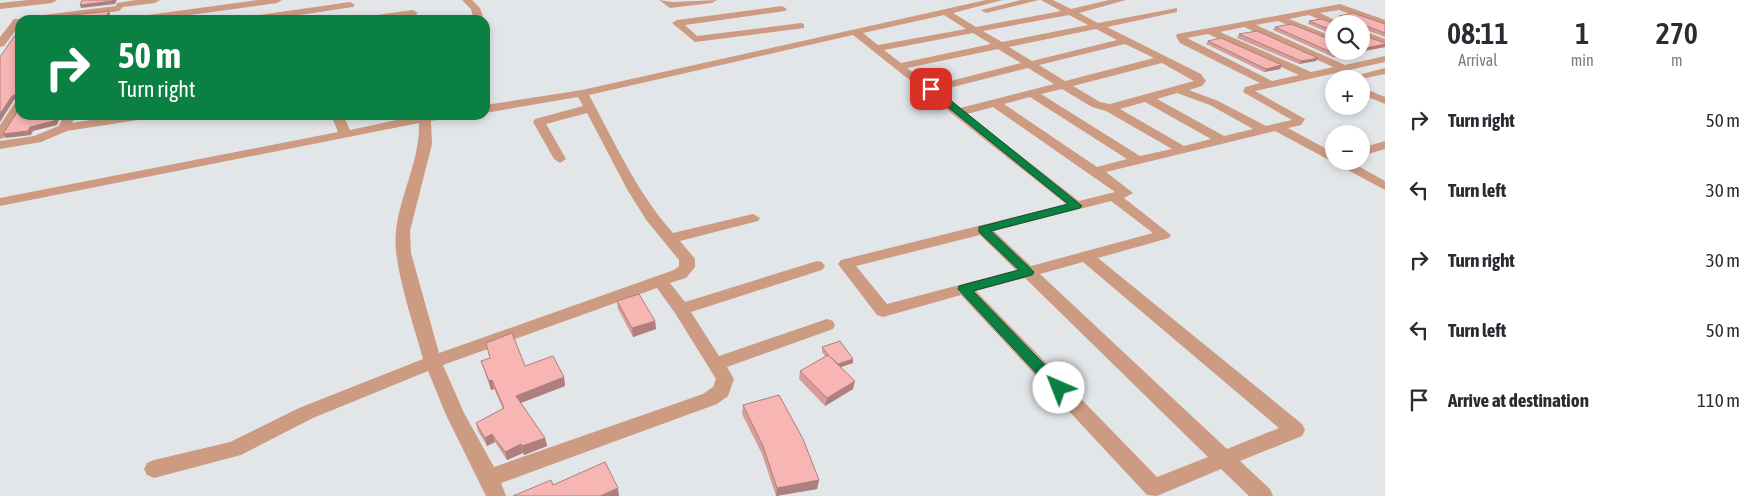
<!DOCTYPE html>
<html lang="en">
<head>
<meta charset="utf-8">
<style>
	body { margin:0; font-family:"Asap Condensed",sans-serif; background:#f2f2f3; color:#2b2b33; height:100vh; display:flex; flex-direction:column; font-size:19px; white-space:nowrap }
	* { box-sizing:border-box; margin:0 }
	p { font-size:16px; color:#7c7c81 }
	.icon { flex:none; width:28px; height:28px; fill:none; stroke:currentColor; stroke-width:2; stroke-linecap:round; stroke-linejoin:round }
	.map { position:relative; flex:1; overflow:hidden }
	.drawer { display:flex; flex-direction:column; background:#fff; width:375px }
	.drawer>* { flex:none }
	.banner { position:absolute; left:15px; top:15px; width:475px; height:105px; border-radius:15px; box-shadow:0 2px 8px #0003; background:#0b8043; color:#fff; overflow:hidden }
	.tools { position:absolute; left:1325px; top:15px; display:grid; gap:10px }
	.tools a { display:grid; place-items:center; width:45px; height:45px; border-radius:50%; background:#fff; box-shadow:0 2px 8px #0003; font-size:25px }
	.pin { position:absolute; display:grid; place-items:center; width:42px; height:42px; color:#fff; margin:-21px; border-radius:10px; box-shadow:0 2px 8px #0006 }
	.me { position:absolute; width:55px; margin:-28px; rotate:316deg; stroke-linejoin:round; filter:drop-shadow(0 0 4px #0008) }
	.turn { display:flex; align-items:center; gap:18px; height:105px; padding:0 20px; font-size:22px }
	.turn .icon { width:65px; height:65px; stroke-width:2.5 }
	.turn b { display:block; font-size:35px; line-height:42px }
	.eta { display:flex; justify-content:space-evenly; align-items:center; height:85px; text-align:center }
	.eta b { font-size:30px; font-weight:600; line-height:35px }
	ul { padding:0; list-style:none }
	li { display:flex; align-items:center; gap:15px; height:70px; padding:0 20px }
	li div { flex:1 }
	li b { display:block; font-size:19px }
	li em { font-style:normal }
	main { display:flex; flex:1; min-height:0 }
	.map>svg:first-child { display:block }
	.lines { fill:none; stroke-linecap:round; stroke-linejoin:round }
	.street { fill:#cd9b82; fill-rule:evenodd }
	.wall { fill:#d49d9a }
	.shaded-wall { fill:#ad7f7d }
	.building { fill:#f7b6b3; stroke:#ad7f7d }
	.route { fill:#0b8043; stroke:#07532c }
</style>
</head>
<body>
<main>
<div class="map">
<svg width="1385" height="496" viewBox="0 0 1385 496">
	<rect width="100%" height="100%" fill="#e3e6e9"/>
	<g class="lines">
		<!-- street -->
		<g class="street">
			<path d="M28,0h29l-5,3 -52,6v-6z"/>
			<path d="M136,0h24l-5,3 -32,4 -4,4 -70,9h-27l5,-3 89,-11 1,-3z"/>
			<path d="M257,0h25l-5,3 -123,17h-26l5,-3z"/>
			<path d="M462,0h10l8,8 4,12h-10l-3,-11z"/>
			<path d="M659,0l13,2 45,-2 -5,3 -42,5z"/>
			<path d="M986,0h17l-50,13 23,14 85,-16 -20,-11h12l18,9 38,-9h17l-47,13 19,10 79,-15v4l-70,15 94,47 5,7 -4,5 -13,4 29,11 48,25 26,-6 -49,-28 2,-5 15,-4 -80,-40 -4,-7 1,-2 163,-30 45,16v6l-46,-16 -19,3 23,11h-9v2l-25,-11 -20,4 45,18v7l-56,-23 -22,4 89,40 40,-9v6l-130,29 50,28 -4,6 -13,3 46,25v8h15l36,20v9l-110,-59 -169,41 27,21 -9,5 47,37 -2,3 -71,20 204,166 3,6 -3,6 -62,25 30,28 3,7h-24l-28,-27 -64,27 -10,-1 -186,-200 -78,22 -6,-2 -36,-47 -3,-4 3,-4 225,-56 -213,-169 -264,60c25,46 48,98 84,138l80,-19 7,4 -2,3 -78,20 15,18v8l-9,11 -16,5 15,19 132,-41 5,1 3,4 -3,4 -131,42 28,44 108,-37 6,2 2,4 -2,4 -106,38 7,12 -6,17 -11,8 -216,79 5,13h-20l-40,-81 -18,-44 -115,47 -72,37 -87,23 -7,-3 -3,-6 3,-6 7,-3 76,-18 69,-34 124,-49c-9,-34 -31,-95 -27,-128 4,-37 24,-70 23,-108l-419,83v-8l338,-66 -7,-17h12l7,15 70,-15h29l-2,3 -16,3 1,23 -22,87 1,22 28,100 235,-83 5,-4v-6l-32,-39 -19,-30 -41,-78 -41,11 20,35 -6,4 -6,-4 -21,-37 2,-3 48,-13 -5,-9 -93,16v-8l97,-15zM944,15l22,14 -88,16 -15,-12zM1069,15l19,10 -86,17 -19,-11zM1244,27l89,40 -22,5 -91,-40zM1096,29l21,11 -85,21 -23,-14zM973,33l18,11 -90,19 -17,-13zM1208,34l91,41 -27,6 -85,-43zM1125,44l29,14 -89,23 -26,-16zM998,49l23,14 -90,23 -24,-18zM1162,63l32,18 -84,23 -10,-2 -27,-16zM1028,68l26,16 -94,24 -23,-17zM1062,89l30,18 14,4 66,38 -32,7 -99,-62zM1177,93l33,12 43,24 -29,7 -67,-37zM1030,97l97,62 -30,8 -93,-63zM1145,102l66,37 -27,7 -64,-37zM993,107l122,85 -36,9 -112,-87zM1111,201l42,32 -122,33 -37,-35zM980,235l36,35 -129,34 -31,-38zM1083,262l196,166 -52,21 -187,-175zM1025,278l183,179 -51,20 -181,-186zM657,288l18,25 41,66 -3,8 -10,7 -209,73 -30,-54 -21,-48z"/>
			<path d="M1021,0h18l-53,13 -5,-3z"/>
			<path d="M350,2l5,3 -2,2 -87,13h-25l5,-3z"/>
			<path d="M782,6l5,3 -2,2 -100,14 12,11 104,-13 3,1v4l-109,14 -23,-19 5,-3z"/>
			<path d="M413,10l5,3 -2,2 -33,5h-26l5,-3z"/>
			<path d="M14,19h6v5l-16,22 -4,1v-10z"/>
			<path d="M1361,30l24,9v6l-24,-8z"/>
			<path d="M1385,68v6l-24,5h-18z"/>
			<path d="M1361,87l24,10v7l-24,-10z"/>
			<path d="M20,100v12l-16,26 -4,1v-14l16,-24z"/>
			<path d="M64,115h12l-4,8 50,-8h28l-6,4 -77,12 -26,11 -41,7v-8l34,-5 25,-10z"/>
			<path d="M1385,141v8l-24,7v-8z"/>
		</g>
	</g>
	<!-- wall -->
	<g class="wall">
		<path d="M1339,16l46,8v13l-24,-9 1,7 23,8v4l-52,10 -60,-27 2,-3 59,24 10,-29 -7,-3z"/>
		<path d="M1309,21l25,3v11l-26,-11z"/>
		<path d="M1239,34l79,24 -2,3 -17,3 -62,-26z"/>
		<path d="M1208,41l74,24 -2,4 -16,3 -58,-28z"/>
		<path d="M617,301l38,20 1,8 -23,8 -15,-28z"/>
		<path d="M822,347l31,16 -12,4 12,22 -28,17 -26,-27 1,-8 26,-14 -4,-5z"/>
		<path d="M481,361l44,5 39,11 1,9 -44,17 24,35 2,8 -23,9 -1,-2 -16,7 -12,-18 -8,4 -9,-15 -2,-8 27,-14 -9,-20 -3,1z"/>
		<path d="M743,405l76,75 -2,9 -41,7 -14,-42 -20,-40z"/>
	</g>
	<!-- shaded-wall -->
	<g class="shaded-wall">
		<path d="M113,0h4l-2,4 -34,4 -1,-3z"/>
		<path d="M109,11l1,3 -2,6h-4z"/>
		<path d="M1385,44v3l-52,10 2,-3 13,-3h13v-2z"/>
		<path d="M1318,58l-2,3 -17,3 2,-3z"/>
		<path d="M1282,65l-2,4 -16,3 2,-3z"/>
		<path d="M17,94l3,4 -6,2 -14,22v-8l12,-18z"/>
		<path d="M57,115h4l-4,10 -24,6 -2,4 -25,3 -3,-4 27,-7z"/>
		<path d="M655,321l1,8 -23,8 -1,-9z"/>
		<path d="M853,359v4l-18,6 1,-4z"/>
		<path d="M564,377l1,9 -47,18 -2,-8z"/>
		<path d="M492,380l2,9 -3,1 -2,-9z"/>
		<path d="M855,381l-2,8 -28,17 2,-8z"/>
		<path d="M492,434l3,8 -8,4 -2,-8z"/>
		<path d="M545,438l2,8 -23,9 -2,-9z"/>
		<path d="M521,444l2,9 -16,7 -2,-8z"/>
		<path d="M819,480l-2,9 -41,7 1,-8z"/>
		<path d="M618,488l1,8h-19z"/>
	</g>
	<!-- building -->
	<g class="building">
		<path d="M82,0h31v1l-33,4z"/>
		<path d="M109,11l-5,9h-79h1z"/>
		<path d="M1353,13l32,11v9l-21,-8 -3,2v-3h-22l7,-2v-3l-7,-3z"/>
		<path d="M1322,19l13,5h-1v7l-25,-10z"/>
		<path d="M1291,24l43,17v10h14l-13,3 -60,-27z"/>
		<path d="M1361,27l1,8 23,8v1l-24,5z"/>
		<path d="M20,28v87h37l-3,6 -24,6 -2,4 -25,3 16,-25v-13l-2,-2 -5,2 -12,18v-57z"/>
		<path d="M1257,31l61,27 -17,3 -62,-27z"/>
		<path d="M1221,38l61,27 -16,4 -58,-28z"/>
		<path d="M639,294l16,27 -23,7 -15,-27z"/>
		<path d="M512,333l13,33 28,-10 11,21 -48,19 29,42 -23,8 -1,-2 -16,8 -13,-18 -7,4 -9,-15 28,-15 -12,-28 -3,1 -8,-20 9,-3 -4,-15z"/>
		<path d="M840,341l13,18 -15,5 -9,-8 -7,-9z"/>
		<path d="M828,355l27,26 -28,17 -27,-27z"/>
		<path d="M779,395l24,44 16,41 -42,8 -14,-42 -20,-41z"/>
		<path d="M605,462l13,26 -18,8h-87l38,-16 2,5z"/>
	</g>
	<!-- route -->
	<path class="route" d="M928,87h6l148,119 -2,2 -89,23 43,41 -2,3 -59,16 91,94 2,3 -2,4h-10l-96,-103 1,-3 60,-16 -40,-38v-5l89,-23 -140,-113z"/>
</svg>
<div class="tools">
<a><svg class="icon" aria-label="search" viewBox="0 0 24 24"><circle cx="10" cy="10" r="6"/><path d="M15 15l6 6"/></svg></a>
<a>+</a>
<a>−</a>
</div>
<div class="pin" style="left:931px;top:89px;background:#d93025"><svg class="icon" aria-label="arrive" viewBox="0 0 24 24"><path d="M6 21V4h12l-3 4 3 4H6"/></svg></div>
<svg class="me" style="left:1059px;top:388px" viewBox="-20 -20 40 40"><circle r="19" fill="#fff"/><path d="M0-13L10 11 0 6-10 11z" fill="#0b8043"/></svg>
<div class="banner">
<div class="turn"><svg class="icon" aria-label="right" viewBox="0 0 24 24"><path d="M7 20v-9h11M14 6l5 5-5 5"/></svg><div><b>50 m</b>Turn right</div></div>
</div>
</div>
<section class="drawer">
<div class="eta">
<div><b>08:11</b><p>Arrival</p></div>
<div><b>1</b><p>min</p></div>
<div><b>270</b><p>m</p></div>
</div>
<ul>
<li><svg class="icon" aria-label="right" viewBox="0 0 24 24"><path d="M7 20v-9h11M14 6l5 5-5 5"/></svg><div><b>Turn right</b></div><em>50 m</em></li>
<li><svg class="icon" aria-label="left" viewBox="0 0 24 24"><path d="M17 20v-9H6M10 6l-5 5 5 5"/></svg><div><b>Turn left</b></div><em>30 m</em></li>
<li><svg class="icon" aria-label="right" viewBox="0 0 24 24"><path d="M7 20v-9h11M14 6l5 5-5 5"/></svg><div><b>Turn right</b></div><em>30 m</em></li>
<li><svg class="icon" aria-label="left" viewBox="0 0 24 24"><path d="M17 20v-9H6M10 6l-5 5 5 5"/></svg><div><b>Turn left</b></div><em>50 m</em></li>
<li><svg class="icon" aria-label="arrive" viewBox="0 0 24 24"><path d="M6 21V4h12l-3 4 3 4H6"/></svg><div><b>Arrive at destination</b></div><em>110 m</em></li>
</ul>
</section>
</main>
</body>
</html>
